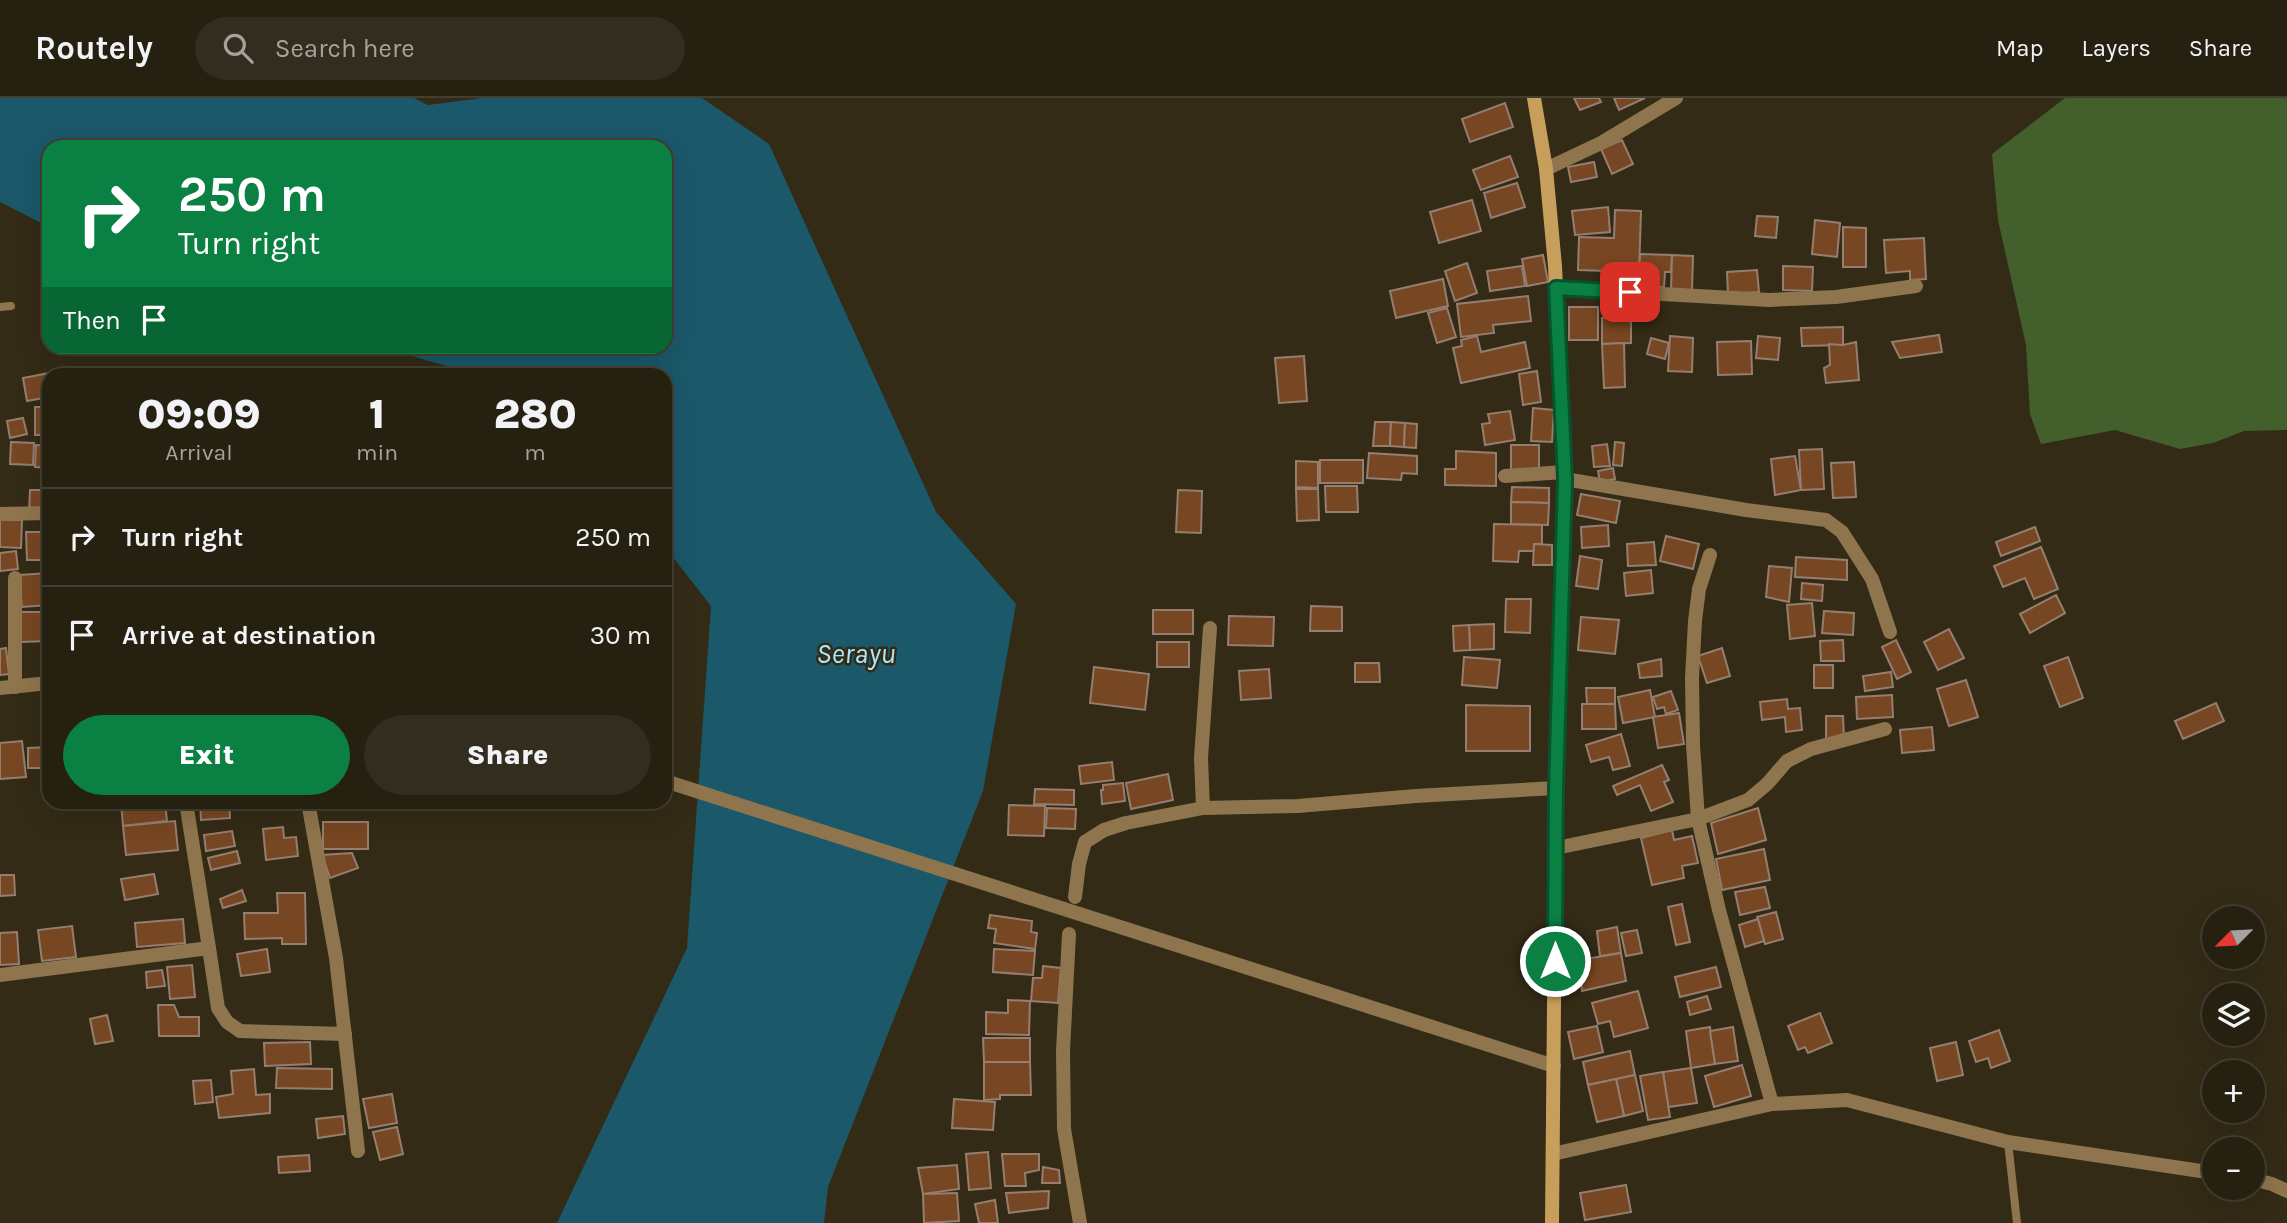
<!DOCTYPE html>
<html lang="en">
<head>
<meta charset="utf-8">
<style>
	body { margin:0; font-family:Karla,sans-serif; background:#322d1e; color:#f1f3f6; height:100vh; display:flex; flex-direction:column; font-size:26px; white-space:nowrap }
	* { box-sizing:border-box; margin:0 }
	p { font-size:23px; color:#a4a39f }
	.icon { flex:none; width:38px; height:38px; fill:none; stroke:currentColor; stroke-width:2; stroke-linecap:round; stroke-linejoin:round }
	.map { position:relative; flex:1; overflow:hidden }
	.side { position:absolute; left:42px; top:270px; width:630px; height:441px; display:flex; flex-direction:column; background:#262010; border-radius:21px; box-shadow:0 7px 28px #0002,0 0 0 2px #423e30 }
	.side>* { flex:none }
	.top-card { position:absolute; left:42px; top:42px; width:630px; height:214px; border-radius:21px; box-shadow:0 7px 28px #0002,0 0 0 2px #423e30; background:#0b8043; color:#fff; overflow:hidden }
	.needle { width:46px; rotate:246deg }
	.controls { position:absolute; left:2202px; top:808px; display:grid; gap:14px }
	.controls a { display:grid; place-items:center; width:63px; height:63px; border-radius:50%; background:#262010; box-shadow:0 7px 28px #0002,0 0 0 2px #423e30; font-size:35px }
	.pin { position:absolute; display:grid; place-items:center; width:60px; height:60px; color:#fff; margin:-30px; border-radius:14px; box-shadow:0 4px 10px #0006 }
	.me { position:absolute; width:77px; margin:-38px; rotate:0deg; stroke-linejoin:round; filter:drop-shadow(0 0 5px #0008) }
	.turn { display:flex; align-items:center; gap:24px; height:147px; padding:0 21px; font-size:32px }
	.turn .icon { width:91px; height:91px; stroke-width:2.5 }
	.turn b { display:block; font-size:49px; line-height:60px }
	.then { display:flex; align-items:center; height:66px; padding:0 21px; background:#0003; gap:14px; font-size:26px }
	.eta { display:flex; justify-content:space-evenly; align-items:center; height:119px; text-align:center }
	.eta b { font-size:42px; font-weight:800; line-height:49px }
	.action { display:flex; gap:14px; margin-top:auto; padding:14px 21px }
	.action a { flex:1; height:80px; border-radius:42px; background:#0b8043; color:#fff; font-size:28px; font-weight:800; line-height:80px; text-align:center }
	.action a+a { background:#322d1e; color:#f1f3f6 }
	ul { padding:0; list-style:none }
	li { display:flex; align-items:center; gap:21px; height:98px; padding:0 21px; border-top:2px solid #423e30 }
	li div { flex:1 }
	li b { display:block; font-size:26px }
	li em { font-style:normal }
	header { display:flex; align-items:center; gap:42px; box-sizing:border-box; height:98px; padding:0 35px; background:#262010; border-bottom:2px solid #423e30 }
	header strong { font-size:33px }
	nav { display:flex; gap:38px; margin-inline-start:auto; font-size:24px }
	.search { width:490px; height:63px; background:#322d1e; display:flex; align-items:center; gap:18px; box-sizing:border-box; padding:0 24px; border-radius:38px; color:#a4a39f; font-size:26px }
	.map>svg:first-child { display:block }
	.forest { fill:#425f2c }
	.water { fill:#1b586a }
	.building { fill:#774622; stroke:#957e70; stroke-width:2 }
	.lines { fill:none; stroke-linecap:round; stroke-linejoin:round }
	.service { stroke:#8f754d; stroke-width:8 }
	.minor { stroke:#8f754d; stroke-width:14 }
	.secondary { stroke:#c89e5c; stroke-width:14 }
	.route-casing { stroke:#07532c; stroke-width:18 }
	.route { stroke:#0b8043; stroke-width:12 }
	.labels { text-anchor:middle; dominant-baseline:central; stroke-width:5; stroke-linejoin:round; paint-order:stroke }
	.water-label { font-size:28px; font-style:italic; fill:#a9e7fc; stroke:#332b16 }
</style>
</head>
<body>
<header>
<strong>Routely</strong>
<div class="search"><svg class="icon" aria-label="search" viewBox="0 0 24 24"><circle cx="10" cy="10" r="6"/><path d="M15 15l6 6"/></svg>Search here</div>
<nav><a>Map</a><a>Layers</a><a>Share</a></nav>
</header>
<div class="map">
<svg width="2287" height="1125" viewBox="0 0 2287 1125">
	<rect width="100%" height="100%" fill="#332b16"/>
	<!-- forest -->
	<path class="forest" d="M2065,0h222v332l-43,1 -31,12 -33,6 -65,-19 -74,14 -11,-30 -4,-69 -28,-125 -6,-66z"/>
	<!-- water -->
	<path class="water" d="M0,0h414l14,7 54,-7h220l67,46 167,368 80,92 -33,187 -155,396 -4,36h-267l130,-275 24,-342 -46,-59v-173h-190l-95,-27 285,-1v-199h-616v80l-49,-25z"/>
	<!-- building -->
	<g class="building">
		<path d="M1574,0h25l2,4 -21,8z"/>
		<path d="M1614,0h31l-26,12z"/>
		<path d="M1505,5l8,24 -43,15 -8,-23z"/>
		<path d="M1622,42l11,24 -21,10 -11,-25z"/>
		<path d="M1510,58l8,21 -37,13 -8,-20z"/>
		<path d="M1594,64l3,15 -26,5 -3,-15z"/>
		<path d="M1517,85l8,24 -34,11 -7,-25z"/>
		<path d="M1472,102l9,31 -42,12 -9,-31z"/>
		<path d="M1608,109l2,25 -35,3 -3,-24z"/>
		<path d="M1615,112l26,1 -2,61 -61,-2 1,-33 35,1z"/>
		<path d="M1757,118l21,1 -2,21 -21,-2z"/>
		<path d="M1815,122l25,3 -3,34 -25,-3z"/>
		<path d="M1843,129l23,1v39h-23z"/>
		<path d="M1924,140l2,41 -16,1v-9l-24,2 -2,-33z"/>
		<path d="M1640,156l32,1 -1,17h-6l-1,15 -25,-1z"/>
		<path d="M1543,157l5,27 -21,4 -5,-27z"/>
		<path d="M1672,157l21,1 -1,36 -21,-1z"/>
		<path d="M1467,165l10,30 -22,8 -10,-30z"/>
		<path d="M1522,168l3,20 -35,5 -3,-20z"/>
		<path d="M1783,168l30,1 -1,24 -29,-1z"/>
		<path d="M1757,172l2,22 -31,2 -1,-22z"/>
		<path d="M1443,181l5,27 -52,12 -6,-27z"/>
		<path d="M1528,198l3,25 -38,4 1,8 -33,4 -4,-33z"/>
		<rect x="1569" y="209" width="29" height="33"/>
		<path d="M1447,210l9,29 -19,6 -9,-30z"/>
		<path d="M1631,219v26l-29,1v-26z"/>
		<path d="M1843,229v18l-41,1 -1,-18z"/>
		<path d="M1939,237l3,17 -42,6 -8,-16z"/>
		<path d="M1477,238l4,16 44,-10 5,26 -69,15 -8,-35 9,-2 -1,-6z"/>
		<path d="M1670,238l23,2 -1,34 -24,-1z"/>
		<path d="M1758,238l22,2 -2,22 -22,-2z"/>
		<path d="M1651,240l18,5 -4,16 -18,-5z"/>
		<path d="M1751,243l1,33 -34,1 -1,-33z"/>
		<path d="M1856,244l3,38 -33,3 -2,-15 6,-3 -1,-21 14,1z"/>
		<path d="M1624,245l1,44 -21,1 -2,-44z"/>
		<path d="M1304,258l3,45 -28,2 -4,-45z"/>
		<path d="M1537,273l4,31 -18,3 -4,-31z"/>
		<path d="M49,275v24l-22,4 -4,-23z"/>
		<rect x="35" y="309" width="14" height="28"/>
		<path d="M1533,310l21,2 -2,32 -21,-1z"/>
		<path d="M1510,313l5,29 -30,5 -3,-21 8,-1 -2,-9z"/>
		<path d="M23,320l4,16 -17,4 -3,-17z"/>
		<path d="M1375,324h16l-1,24h-17z"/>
		<path d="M1391,324l14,1 -1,24 -14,-1z"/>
		<path d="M1405,325l12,1 -1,24 -12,-1z"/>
		<path d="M11,344l23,1 -1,22 -23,-1z"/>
		<path d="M1615,344l9,1 -2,23 -9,-1z"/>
		<path d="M1607,346l3,22 -16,1 -2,-21z"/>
		<path d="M36,347l13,1v22l-14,-1z"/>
		<rect x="1511" y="347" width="28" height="26"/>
		<path d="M1822,351l2,40 -23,1 -2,-40z"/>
		<path d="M1456,353l40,2v33l-51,-1v-16h11z"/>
		<path d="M1369,355l48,3v18l-15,-1 -1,7 -34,-2z"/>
		<path d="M1795,358l6,34 -26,5 -4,-36z"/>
		<rect x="1320" y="362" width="43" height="23"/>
		<path d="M1296,363l22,1v26l-22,-1z"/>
		<path d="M1854,364l2,35 -23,1 -2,-35z"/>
		<path d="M1613,370l2,11 -15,3 -2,-11z"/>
		<path d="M1325,388h32l1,26h-32z"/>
		<path d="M1512,389l37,1v15l-38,-1z"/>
		<path d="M1296,391h22l1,31 -22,1z"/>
		<path d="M30,392h19v21h-20z"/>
		<path d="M1178,392l24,1 -1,42 -25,-1z"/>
		<path d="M1581,396l39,7 -4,22 -39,-8z"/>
		<path d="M1511,404l38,1 -1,22 -37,-1z"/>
		<path d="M0,422h22l-1,28 -21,-1z"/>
		<path d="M1494,426l48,1v19h-8v7h-15l-1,11 -25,-1z"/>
		<path d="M1608,427l1,21 -27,2 -1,-21z"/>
		<path d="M2035,429l5,14 -39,15 -5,-14z"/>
		<path d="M26,434h18l2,28h-19z"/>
		<path d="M1666,438l33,8 -6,25 -33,-8z"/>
		<path d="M1654,444l2,23 -28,1 -1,-22z"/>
		<path d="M1534,446l18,1v20h-19z"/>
		<path d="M2041,449l17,42 -24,10 -9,-21 -22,9 -9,-21z"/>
		<path d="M16,453l2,18 -18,2v-18z"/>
		<path d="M1580,458l22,4 -4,29 -22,-3z"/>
		<path d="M1796,459l51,3v20l-52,-3z"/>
		<path d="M1769,468l23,2 -3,34 -23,-5z"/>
		<path d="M1651,472l2,23 -27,3 -2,-23z"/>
		<path d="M49,475v32l-27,2 -3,-32z"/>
		<path d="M1802,485l21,2 -1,16 -21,-2z"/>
		<path d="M2056,497l9,18 -35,20 -10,-19z"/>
		<path d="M1506,501h25l-1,34 -25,-1z"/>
		<path d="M1812,505l3,33 -25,3 -3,-34z"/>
		<path d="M1311,508l31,1v24h-32z"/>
		<rect x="1153" y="512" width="40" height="24"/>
		<path d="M1824,513l30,2 -1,22 -31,-2z"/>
		<path d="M19,514h30v29l-29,1z"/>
		<path d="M1229,518l45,1 -1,29 -45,-1z"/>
		<path d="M1581,519l38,3 -4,34 -37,-4z"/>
		<path d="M1494,526v25l-24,1 -1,-25z"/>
		<path d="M1469,527l1,25 -16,1 -1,-25z"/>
		<path d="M1949,531l15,29 -26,12 -14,-28z"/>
		<path d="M1843,542l1,21h-23l-1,-20z"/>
		<path d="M1896,542l15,32 -14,7 -15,-32z"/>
		<rect x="1157" y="544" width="32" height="25"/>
		<path d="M6,550l3,26 -9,1v-26z"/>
		<path d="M1722,550l8,28 -23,7 -9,-27z"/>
		<path d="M1464,559l36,3 -3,28 -35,-3z"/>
		<path d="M2068,559l15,41 -23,9 -16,-41z"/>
		<path d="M1661,561l1,17 -22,2 -2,-14z"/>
		<path d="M1355,565h24l1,19h-25z"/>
		<rect x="1814" y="567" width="19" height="23"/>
		<path d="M1094,569l55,7 -4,36 -55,-7z"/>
		<path d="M1269,571l2,29 -30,2 -2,-29z"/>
		<path d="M1891,574l2,15 -28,4 -2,-15z"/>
		<path d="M1966,582l12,37 -29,9 -12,-37z"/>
		<path d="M1586,590h29v16h-28z"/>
		<path d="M1650,592l5,27 -32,6 -5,-26z"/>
		<path d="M1671,593l7,19 -12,4 -2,-7 -7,2 -4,-12z"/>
		<path d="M1892,597l1,22 -36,2 -1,-22z"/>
		<path d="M1787,601l1,10 12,-1 2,22 -16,2 -1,-15 -23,3 -2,-18z"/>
		<path d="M2216,605l8,18 -41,18 -8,-18z"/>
		<path d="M1582,606h33l1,25h-34z"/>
		<path d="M1466,607l64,1v45h-64z"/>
		<path d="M1679,615l5,31 -26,4 -5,-31z"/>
		<path d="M1826,618h17l1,22 -18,1z"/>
		<path d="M1932,629l2,23 -32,3 -2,-23z"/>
		<path d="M1621,636l9,32 -17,4 -4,-13 -18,5 -5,-17z"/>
		<path d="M22,643l4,36 -26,2v-36z"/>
		<path d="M49,649v21h-21v-20z"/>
		<path d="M1112,664l2,18 -33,4 -2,-18z"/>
		<path d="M1662,667l7,15 -5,2 9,20 -22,9 -11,-26 -23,10 -4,-9z"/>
		<path d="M1168,676l5,26 -42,9 -5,-26z"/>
		<path d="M1123,685l2,18 -23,3 -1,-14h2v-5z"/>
		<path d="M1035,691l39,1v15l-40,-1z"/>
		<path d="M121,704h44l2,19 -44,5z"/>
		<path d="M200,704h29l1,16 -29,2z"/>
		<path d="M1009,707l36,1 -1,30 -36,-1z"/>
		<path d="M1047,710l29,1 -1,20 -29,-1z"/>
		<path d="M1758,710l8,32 -48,14 -7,-31z"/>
		<path d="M175,723l3,29 -52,5 -3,-29z"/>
		<rect x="323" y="724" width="45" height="27"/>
		<path d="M283,729l1,11 12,-1 2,19 -32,4 -3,-31z"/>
		<path d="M1672,732l2,10 18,-4 6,27 -16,3 2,12 -32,7 -11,-47z"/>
		<path d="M232,733l3,15 -29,5 -2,-16z"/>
		<path d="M1764,751l6,31 -48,10 -6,-31z"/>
		<path d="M237,753l3,12 -29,7 -3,-12z"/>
		<path d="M352,755l6,15 -28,10 -8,-23z"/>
		<path d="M154,776l4,20 -33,6 -4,-21z"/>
		<path d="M0,777h14l1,20 -15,1z"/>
		<path d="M1765,789l5,21 -30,7 -5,-23z"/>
		<path d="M242,792l4,11 -23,7 -3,-9z"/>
		<path d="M277,795h28l1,51h-24v-6l-37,1 -1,-26h34z"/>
		<path d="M1682,806l8,38 -14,3 -8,-38z"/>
		<path d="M1776,814l7,27 -18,5 -8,-27z"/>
		<path d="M990,817l42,6 -1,11 6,1 -2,16 -41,-6 2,-14 -8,-1z"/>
		<path d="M183,821l2,24 -48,4 -2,-24z"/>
		<path d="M1758,821l6,22 -19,6 -6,-22z"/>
		<path d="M72,828l4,31 -34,4 -4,-31z"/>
		<path d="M1617,829l4,26 -21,3 -3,-25z"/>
		<path d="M1637,832l5,23 -16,3 -5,-23z"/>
		<path d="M17,834l2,32 -19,1v-32z"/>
		<path d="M267,851l3,23 -29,4 -4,-22z"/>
		<path d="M994,851l41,2 -2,24 -40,-3z"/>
		<path d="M1621,855l5,28 -44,10 -2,-31z"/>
		<path d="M192,867l3,32 -25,2 -3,-32z"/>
		<path d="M1043,868l18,2 -3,35 -27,-2 2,-23h9z"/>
		<path d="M1716,869l5,20 -41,10 -5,-20z"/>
		<path d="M162,872l3,16 -18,2 -1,-16z"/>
		<path d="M1638,893l10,37 -34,9 -4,-16 -12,3 -6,-21z"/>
		<path d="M1707,898l4,13 -21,6 -3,-13z"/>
		<path d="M1008,902l22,1 -1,34 -43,-1v-22l22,1z"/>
		<path d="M158,907h16l5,12h20v19h-40z"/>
		<path d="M1820,915l12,30 -24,10 -3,-6 -7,3 -10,-24z"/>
		<path d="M107,917l6,26 -18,3 -5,-25z"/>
		<path d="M1597,928l6,26 -29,7 -6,-27z"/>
		<path d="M1710,929l5,37 -24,4 -5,-37z"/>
		<path d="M1733,929l5,34 -23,3 -5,-33z"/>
		<path d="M1999,932l11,31 -19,7 -3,-10 -12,4 -7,-21z"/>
		<path d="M983,940h47v24h-46z"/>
		<path d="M310,944l1,22 -46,2 -1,-23z"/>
		<path d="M1956,944l7,33 -26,6 -7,-33z"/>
		<path d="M1630,953l5,24 -47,10 -5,-23z"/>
		<path d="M984,964h46l1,33h-31v4l-16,1z"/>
		<path d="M1742,967l9,31 -37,11 -9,-31z"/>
		<path d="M277,970l55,1v20l-56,-1z"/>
		<path d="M1691,970l6,35 -29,4 -5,-35z"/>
		<path d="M254,971l2,26 14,-1v19l-51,5 -3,-21 17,-3 -2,-23z"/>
		<path d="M1663,974l7,45 -22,3 -8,-44z"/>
		<path d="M1635,977l8,36 -19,5 -8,-37z"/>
		<path d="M1616,981l8,37 -27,6 -9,-37z"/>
		<path d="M211,982l2,22 -18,2 -2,-23z"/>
		<path d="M392,996l5,29 -28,5 -6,-29z"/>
		<path d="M954,1001l41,3 -2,28 -41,-2z"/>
		<path d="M343,1018l2,18 -27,4 -2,-19z"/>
		<path d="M397,1029l6,27 -23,6 -7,-28z"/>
		<path d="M988,1054l3,36 -22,2 -3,-36z"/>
		<path d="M1002,1056h37v16l-14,3 1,13h-21z"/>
		<path d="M309,1057l1,16 -31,2 -1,-16z"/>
		<path d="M957,1067l2,24 -36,5 -5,-26z"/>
		<path d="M1043,1069l16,3 1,13h-18z"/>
		<path d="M1626,1087l5,27 -46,8 -5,-27z"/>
		<path d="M1049,1093l-1,17 -39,5 -3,-20z"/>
		<path d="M957,1095l2,28 -35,2 -1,-29z"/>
		<path d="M995,1102l3,23h-19l-4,-19z"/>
	</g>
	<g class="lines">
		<!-- service -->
		<g class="service">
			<path d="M0,209l11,-1"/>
			<path d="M2008,1044l9,81"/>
		</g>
		<!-- minor -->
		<g class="minor">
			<path d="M1546,71l55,-26 75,-45"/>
			<path d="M1556,190l213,12 67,-3 80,-11"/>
			<path d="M1505,378l59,-4"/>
			<path d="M1565,381l181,31 80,10 16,12 30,47 18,53"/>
			<path d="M0,416l49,-1"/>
			<path d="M1710,457l-11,34 -4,32 -3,57 1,67 5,74 21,91 53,194"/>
			<path d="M15,589v-109"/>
			<path d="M0,590l49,-5"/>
			<path d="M665,683l889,285"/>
			<path d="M308,704l28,156 22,193"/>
			<path d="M1203,710l-2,-50 9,-130"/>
			<path d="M1556,750l142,-29 50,-19 19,-16 20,-23 24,-12 74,-20"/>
			<path d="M1075,799l4,-33 6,-22 19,-12 22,-7 77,-15 95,-2 118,-10 140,-8"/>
			<path d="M1069,836l-6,117 1,78 16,94"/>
			<path d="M209,850l9,60 9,14 13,9 105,3"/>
			<path d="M0,877l209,-27 -23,-146"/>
			<path d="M1553,1056l219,-50 75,-4 161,42 206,31"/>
			<path d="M2252,1081l20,5 15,7"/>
		</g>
		<!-- secondary -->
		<path class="secondary" d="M1534,0l12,71 9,97 10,213 -9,309 -4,435"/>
	</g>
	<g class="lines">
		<defs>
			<path id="route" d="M1555,863l1,-173 9,-309 -9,-191 74,4"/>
		</defs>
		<!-- route casing -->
		<use href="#route" class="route-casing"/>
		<!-- route -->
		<use href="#route" class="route"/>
	</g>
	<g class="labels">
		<!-- water labels -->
		<g class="water-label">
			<text x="856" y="555">Serayu</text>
		</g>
	</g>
</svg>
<div class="controls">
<a><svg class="needle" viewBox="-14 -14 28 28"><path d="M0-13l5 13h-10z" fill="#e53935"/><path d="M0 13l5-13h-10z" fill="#a4a39f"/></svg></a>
<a><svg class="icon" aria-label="layers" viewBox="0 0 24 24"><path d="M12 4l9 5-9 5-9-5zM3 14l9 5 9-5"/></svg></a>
<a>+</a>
<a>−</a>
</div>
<div class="pin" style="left:1630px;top:194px;background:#d93025"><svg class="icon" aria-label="arrive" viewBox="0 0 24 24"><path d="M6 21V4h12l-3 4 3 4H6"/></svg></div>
<svg class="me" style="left:1555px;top:863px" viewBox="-20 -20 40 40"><circle r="17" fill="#0b8043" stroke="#fff" stroke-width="3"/><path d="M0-11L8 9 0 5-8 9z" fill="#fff"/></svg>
<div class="top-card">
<div class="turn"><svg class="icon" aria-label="right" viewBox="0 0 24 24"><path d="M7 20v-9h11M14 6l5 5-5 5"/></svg><div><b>250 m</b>Turn right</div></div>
<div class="then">Then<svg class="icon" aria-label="arrive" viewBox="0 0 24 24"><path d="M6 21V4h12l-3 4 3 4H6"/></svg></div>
</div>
<section class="side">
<div class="eta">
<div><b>09:09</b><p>Arrival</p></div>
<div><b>1</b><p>min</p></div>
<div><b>280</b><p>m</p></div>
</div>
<ul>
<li><svg class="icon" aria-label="right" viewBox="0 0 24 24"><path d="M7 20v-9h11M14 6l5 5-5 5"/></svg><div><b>Turn right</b></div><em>250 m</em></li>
<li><svg class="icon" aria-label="arrive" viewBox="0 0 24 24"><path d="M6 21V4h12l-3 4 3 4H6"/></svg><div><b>Arrive at destination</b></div><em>30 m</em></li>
</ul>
<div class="action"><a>Exit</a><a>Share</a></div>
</section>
</div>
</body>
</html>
